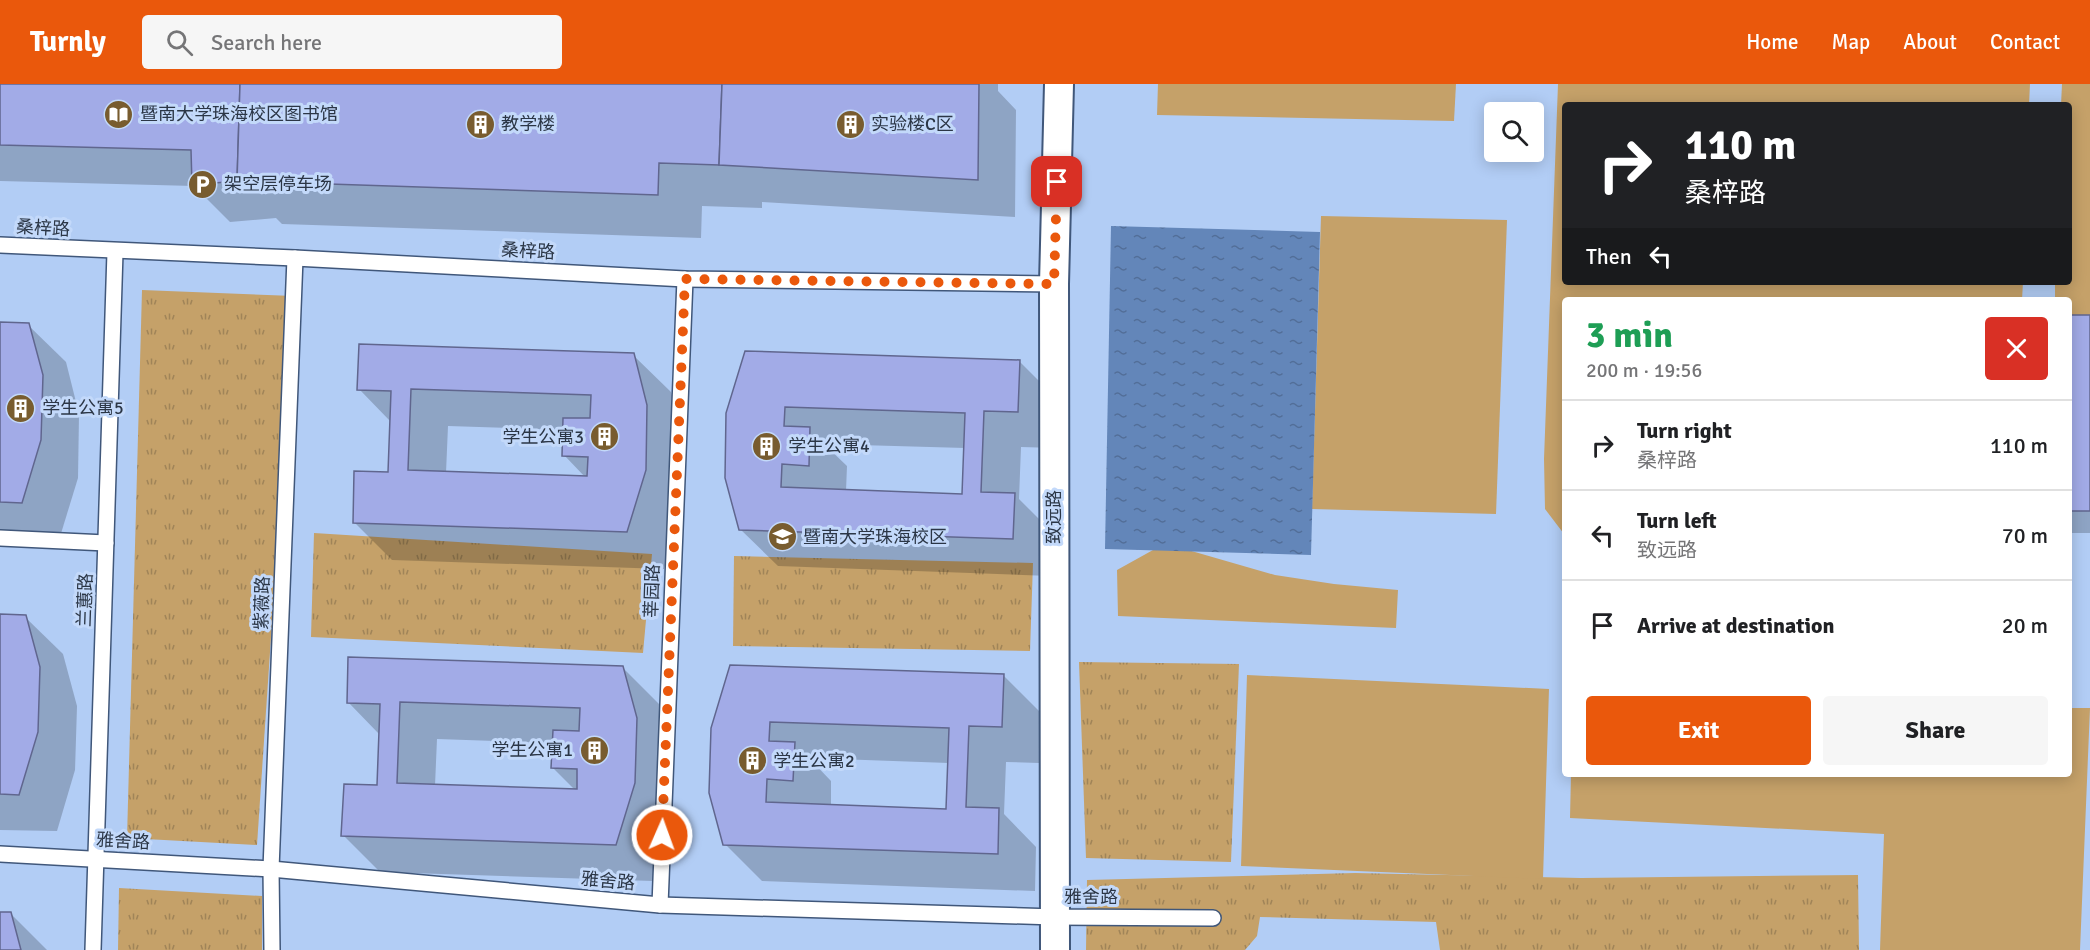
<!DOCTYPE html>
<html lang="en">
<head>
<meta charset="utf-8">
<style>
	body { margin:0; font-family:Signika,"Noto Sans SC",sans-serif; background:#f6f6f6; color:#202124; height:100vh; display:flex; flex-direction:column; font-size:22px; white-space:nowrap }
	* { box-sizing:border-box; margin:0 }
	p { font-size:20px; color:#757577 }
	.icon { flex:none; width:33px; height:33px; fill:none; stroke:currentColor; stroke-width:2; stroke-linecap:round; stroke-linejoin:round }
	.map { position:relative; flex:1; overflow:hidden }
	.drawer { position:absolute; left:1562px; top:213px; width:510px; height:480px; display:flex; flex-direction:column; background:#fff; border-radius:6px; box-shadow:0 3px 15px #0003 }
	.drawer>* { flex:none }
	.top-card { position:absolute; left:1562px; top:18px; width:510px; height:183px; border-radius:6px; box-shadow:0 3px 15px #0003; background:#202124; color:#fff; overflow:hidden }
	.buttons { position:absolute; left:1484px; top:18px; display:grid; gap:12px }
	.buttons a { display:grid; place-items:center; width:60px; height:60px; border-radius:6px; background:#fff; box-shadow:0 3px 15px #0003; font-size:30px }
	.pin { position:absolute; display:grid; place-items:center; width:51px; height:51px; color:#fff; margin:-26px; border-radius:12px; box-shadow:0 3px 9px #0006 }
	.me { position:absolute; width:66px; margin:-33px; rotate:2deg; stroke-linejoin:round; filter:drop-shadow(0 0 4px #0008) }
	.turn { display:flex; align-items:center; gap:21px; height:126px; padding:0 24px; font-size:27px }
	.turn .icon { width:78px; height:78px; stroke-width:2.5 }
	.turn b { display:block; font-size:42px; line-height:51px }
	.then { display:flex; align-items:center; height:57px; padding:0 24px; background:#0003; gap:12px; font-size:22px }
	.round { display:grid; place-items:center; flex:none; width:63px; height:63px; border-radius:6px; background:#f6f6f6 }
	.headline { display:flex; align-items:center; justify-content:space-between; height:102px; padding:0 24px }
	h1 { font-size:36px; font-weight:700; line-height:45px; color:#1e9e55 }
	.cta { display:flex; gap:12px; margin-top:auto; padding:12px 24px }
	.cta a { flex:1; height:69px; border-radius:6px; background:#ea580c; color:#fff; font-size:24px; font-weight:700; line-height:69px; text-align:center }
	.cta a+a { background:#f6f6f6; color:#202124 }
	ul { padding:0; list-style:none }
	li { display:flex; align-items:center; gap:18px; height:90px; padding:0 24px; border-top:2px solid #e0e0e0 }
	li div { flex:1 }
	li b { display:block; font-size:22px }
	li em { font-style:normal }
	header { display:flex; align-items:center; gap:36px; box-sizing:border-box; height:84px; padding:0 30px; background:#ea580c; color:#fff }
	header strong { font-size:28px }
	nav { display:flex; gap:33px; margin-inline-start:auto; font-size:21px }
	.search { width:420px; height:54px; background:#f6f6f6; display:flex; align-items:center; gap:15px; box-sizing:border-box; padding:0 21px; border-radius:6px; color:#757577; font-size:22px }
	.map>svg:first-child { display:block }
	.grass { fill:url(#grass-tufts) }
	.garden { fill:#c5a169 }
	.water { fill:url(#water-ripples) }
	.shadow { fill:#0003; fill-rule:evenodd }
	.building { fill:#a2abe7; stroke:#60668e; stroke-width:1.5; fill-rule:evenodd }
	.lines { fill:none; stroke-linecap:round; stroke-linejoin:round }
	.service-casing { stroke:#40577a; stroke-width:18 }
	.minor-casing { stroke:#40577a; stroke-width:32 }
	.service { stroke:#fff; stroke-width:15 }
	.minor { stroke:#fff; stroke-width:28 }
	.route { stroke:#ea580c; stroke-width:10; stroke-dasharray:0 18 }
	.labels { text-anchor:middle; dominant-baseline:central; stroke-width:6; stroke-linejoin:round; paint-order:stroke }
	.poi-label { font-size:18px; fill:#2b3646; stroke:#c3d9fa; text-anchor:start }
	.street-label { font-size:18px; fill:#2b3646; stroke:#c3d9fa }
</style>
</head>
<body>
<header>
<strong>Turnly</strong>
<div class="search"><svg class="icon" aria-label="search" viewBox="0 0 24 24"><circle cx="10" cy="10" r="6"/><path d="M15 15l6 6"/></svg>Search here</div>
<nav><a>Home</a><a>Map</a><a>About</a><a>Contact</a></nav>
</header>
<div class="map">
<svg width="2090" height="866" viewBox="0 0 2090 866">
	<defs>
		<pattern id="grass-tufts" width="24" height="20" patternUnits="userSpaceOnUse" patternTransform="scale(1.5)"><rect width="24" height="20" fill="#c5a169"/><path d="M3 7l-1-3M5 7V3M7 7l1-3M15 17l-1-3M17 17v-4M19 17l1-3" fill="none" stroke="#a08458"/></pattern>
		<pattern id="water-ripples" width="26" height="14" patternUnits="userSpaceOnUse" patternTransform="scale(1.5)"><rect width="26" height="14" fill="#6386b9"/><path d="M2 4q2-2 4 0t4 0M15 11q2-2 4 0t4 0" fill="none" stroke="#526e98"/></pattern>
	</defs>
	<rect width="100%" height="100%" fill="#b2cdf5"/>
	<!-- grass -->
	<g class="grass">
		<path d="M142,206l152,6 -37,549 -130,-7z"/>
		<path d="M314,449l338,21 -9,99 -332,-16z"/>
		<path d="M734,472l299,7 -3,88 -297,-5z"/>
		<path d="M1079,578l160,2 -8,198 -145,-4z"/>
		<path d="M1355,789l226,5 277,-3 1,75h-419l-4,-28 -176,-5 -3,19 -12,14h-159l1,-70z"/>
		<path d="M119,804l143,8v54h-144z"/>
	</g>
	<!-- garden -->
	<g class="garden">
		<path d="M1158,0h298l-2,37 -297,-6z"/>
		<path d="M1558,0h472l-1,21h-465v177h459l-1,18h-458v234l-19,-25 -1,-50z"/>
		<path d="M2062,0h28v231h-21l-1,-15h-13v-18h13v-177h-7z"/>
		<path d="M1321,132l186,4 -11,294 -184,-5z"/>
		<path d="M1153,466h35l87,25 59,9 64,6 -2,38 -278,-12 -1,-46z"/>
		<path d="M1247,591l302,14 -6,190 -302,-13z"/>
		<path d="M2069,624h21l-10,242h-200l4,-116 -314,-16 1,-44h497z"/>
	</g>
	<!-- water -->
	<path class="water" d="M1111,142l209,6 -9,323 -206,-6z"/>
	<!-- shadow -->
	<g class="shadow">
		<path d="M0,0h998v7l18,19 -1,107 -253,-15v6l-60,-2 -1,32 -419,-14 -6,-6 -46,4 -36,-36 -194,-5z"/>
		<path d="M2068,232l22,1v216h-19l-3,-3z"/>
		<path d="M0,240l28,1 38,37 13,52 -1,64 -19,62 -59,-3z"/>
		<path d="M633,271l38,37 13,51 -1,65 -19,61 -272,-9 -38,-38 35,-48 2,-52 -32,-33zM448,342l117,4 -1,25 22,23 -140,-5z"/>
		<path d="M1019,277l38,38 -2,49 -34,-1 -2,52 33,33 -2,44 -272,-10 -38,-37 -12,-116zM824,360l141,4 -2,47 -117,-4 1,-25z"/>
		<path d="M0,532l25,1 38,37 14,52 -2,64 -18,61 -57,-1z"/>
		<path d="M622,583l38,38 14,51 -2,65 -19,60 -273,-9 -37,-37 36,-49 1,-51 -32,-33zM437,655l117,4 -1,25 22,22 -140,-4z"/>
		<path d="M1004,592l37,37 -2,50 -33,-1 -2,52 32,33 -1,44 -273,-10 -37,-37 -13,-116zM809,674l140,5 -1,47 -117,-4v-25z"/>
		<path d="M0,829h10l37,37h-47z"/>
	</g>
	<!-- building -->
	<g class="building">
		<path d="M0,0h240l-3,97 -45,4 -1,-35 -191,-5z"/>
		<path d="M240,0h482l-3,81 -60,-2 -1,32 -421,-14z"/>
		<path d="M722,0h257l-1,96 -259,-15z"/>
		<rect x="2068" y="231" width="22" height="196"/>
		<path d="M0,238l29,1 14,52 -2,65 -19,63 -22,-1z"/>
		<path d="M359,260l275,9 13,52 -1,65 -19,62 -274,-9 1,-52 34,1 3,-81 -34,-1zM411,305l180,6 -1,23h-27l-1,38 26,1 -1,19 -179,-6z"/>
		<path d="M745,267l275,9 -2,52 -34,-1 -3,81 34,1 -2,46 -274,-9 -14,-52 1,-65zM785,323l180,6 -3,81 -181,-7 1,-23 27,2 1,-39 -26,-1z"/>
		<path d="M0,530l26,1 14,52 -2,65 -19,63 -19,-1z"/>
		<path d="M348,573l275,9 14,52 -2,65 -19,62 -275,-9 3,-52 33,1 3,-81 -33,-1zM400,618l180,6 -1,23 -26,-1 -2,38 26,1v20l-180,-6z"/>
		<path d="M730,581l274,9 -2,53 -33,-1 -3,81 33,1 -1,46 -275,-9 -14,-52 2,-65zM770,638l179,6 -3,81 -180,-7 1,-23 26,2 2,-39 -26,-1z"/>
		<path d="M0,828h11l10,38h-21z"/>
	</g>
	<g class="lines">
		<defs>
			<g id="service">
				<path d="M0,161l295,13 390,21 369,5"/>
				<path d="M0,454l106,5"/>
				<path d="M0,770l271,15 389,36 395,12 158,1"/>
				<path d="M660,821l25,-626"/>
				<path d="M93,866l22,-698"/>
				<path d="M272,866l-1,-81 24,-611"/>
			</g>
			<path id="minor" d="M1055,866l-1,-666 5,-200"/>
		</defs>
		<!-- service casing -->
		<use href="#service" class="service-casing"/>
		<!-- minor casing -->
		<use href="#minor" class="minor-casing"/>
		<!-- service -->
		<use href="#service" class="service"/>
		<!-- minor -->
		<use href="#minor" class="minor"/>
	</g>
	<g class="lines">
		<!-- route -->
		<path class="route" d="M662,751l23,-556 369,5 3,-102"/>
	</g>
	<!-- icons -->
	<defs>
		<symbol id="library-disc" viewBox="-11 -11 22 22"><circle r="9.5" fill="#785c2f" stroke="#c3d9fa"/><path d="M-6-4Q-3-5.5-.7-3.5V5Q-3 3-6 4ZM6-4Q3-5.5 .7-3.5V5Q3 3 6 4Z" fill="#fff"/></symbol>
		<symbol id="building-disc" viewBox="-11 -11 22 22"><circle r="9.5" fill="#785c2f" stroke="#c3d9fa"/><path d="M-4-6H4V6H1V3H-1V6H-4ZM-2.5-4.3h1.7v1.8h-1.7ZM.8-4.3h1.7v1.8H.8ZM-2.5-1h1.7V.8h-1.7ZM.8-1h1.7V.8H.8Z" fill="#fff"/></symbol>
		<symbol id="parking-disc" viewBox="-11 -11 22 22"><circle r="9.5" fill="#785c2f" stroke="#c3d9fa"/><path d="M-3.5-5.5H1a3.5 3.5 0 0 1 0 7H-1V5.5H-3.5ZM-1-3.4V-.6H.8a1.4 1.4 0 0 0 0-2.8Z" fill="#fff"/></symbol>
		<symbol id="university-disc" viewBox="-11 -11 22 22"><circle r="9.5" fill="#785c2f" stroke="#c3d9fa"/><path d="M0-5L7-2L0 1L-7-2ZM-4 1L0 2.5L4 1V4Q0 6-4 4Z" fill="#fff"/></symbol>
	</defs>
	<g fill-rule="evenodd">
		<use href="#library-disc" x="102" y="14" width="33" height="33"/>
		<use href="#building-disc" x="464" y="24" width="33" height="33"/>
		<use href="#building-disc" x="834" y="24" width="33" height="33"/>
		<use href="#parking-disc" x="186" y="84" width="33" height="33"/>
		<use href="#building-disc" x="4" y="308" width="33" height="33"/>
		<use href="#building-disc" x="588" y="336" width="33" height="33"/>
		<use href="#building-disc" x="750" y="346" width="33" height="33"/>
		<use href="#university-disc" x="766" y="436" width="33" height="33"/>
		<use href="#building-disc" x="578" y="650" width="33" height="33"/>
		<use href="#building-disc" x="736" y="660" width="33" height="33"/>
	</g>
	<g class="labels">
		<!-- poi labels -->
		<g class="poi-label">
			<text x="140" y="30">暨南大学珠海校区图书馆</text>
			<text x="501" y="40">教学楼</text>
			<text x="871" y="40">实验楼C区</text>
			<text x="224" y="100">架空层停车场</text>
			<text x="42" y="324">学生公寓5</text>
			<text x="584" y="353" text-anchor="end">学生公寓3</text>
			<text x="788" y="362">学生公寓4</text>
			<text x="803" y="453">暨南大学珠海校区</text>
			<text x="573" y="666" text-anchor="end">学生公寓1</text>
			<text x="773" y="677">学生公寓2</text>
		</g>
		<!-- street labels -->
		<g class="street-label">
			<text transform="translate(43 144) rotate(3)">桑梓路</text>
			<text transform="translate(528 167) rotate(3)">桑梓路</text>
			<text transform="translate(1054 433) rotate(-90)">致远路</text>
			<text transform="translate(652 507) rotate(-88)">莘园路</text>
			<text transform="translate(85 516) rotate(-88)">兰蕙路</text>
			<text transform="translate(262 519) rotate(-88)">紫薇路</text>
			<text transform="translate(123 757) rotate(3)">雅舍路</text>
			<text transform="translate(608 797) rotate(5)">雅舍路</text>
			<text x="1091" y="813">雅舍路</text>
		</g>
	</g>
</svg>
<div class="buttons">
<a><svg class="icon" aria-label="search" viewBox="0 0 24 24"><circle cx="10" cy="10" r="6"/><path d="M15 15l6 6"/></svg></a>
</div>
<div class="pin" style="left:1057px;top:98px;background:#d93025"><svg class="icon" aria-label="arrive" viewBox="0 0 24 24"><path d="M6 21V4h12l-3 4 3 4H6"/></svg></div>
<svg class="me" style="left:662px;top:751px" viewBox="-20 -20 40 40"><circle r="17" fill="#ea580c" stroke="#fff" stroke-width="3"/><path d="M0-11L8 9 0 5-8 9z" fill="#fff"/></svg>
<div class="top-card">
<div class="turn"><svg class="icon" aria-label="right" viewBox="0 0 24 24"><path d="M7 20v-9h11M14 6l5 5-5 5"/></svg><div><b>110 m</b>桑梓路</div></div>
<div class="then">Then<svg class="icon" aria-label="left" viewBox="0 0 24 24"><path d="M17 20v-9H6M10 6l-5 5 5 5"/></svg></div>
</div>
<section class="drawer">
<div class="headline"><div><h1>3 min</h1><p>200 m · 19:56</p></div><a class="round" style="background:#d93025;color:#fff"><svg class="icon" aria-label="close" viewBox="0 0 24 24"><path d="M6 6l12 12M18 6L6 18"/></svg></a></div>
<ul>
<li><svg class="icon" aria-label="right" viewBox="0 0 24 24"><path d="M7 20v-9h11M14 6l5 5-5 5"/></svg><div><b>Turn right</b><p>桑梓路</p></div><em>110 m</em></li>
<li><svg class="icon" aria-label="left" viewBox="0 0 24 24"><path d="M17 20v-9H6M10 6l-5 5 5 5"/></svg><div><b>Turn left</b><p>致远路</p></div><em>70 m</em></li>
<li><svg class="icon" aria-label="arrive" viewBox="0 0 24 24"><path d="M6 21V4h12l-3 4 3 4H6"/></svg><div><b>Arrive at destination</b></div><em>20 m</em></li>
</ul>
<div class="cta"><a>Exit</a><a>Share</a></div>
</section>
</div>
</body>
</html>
